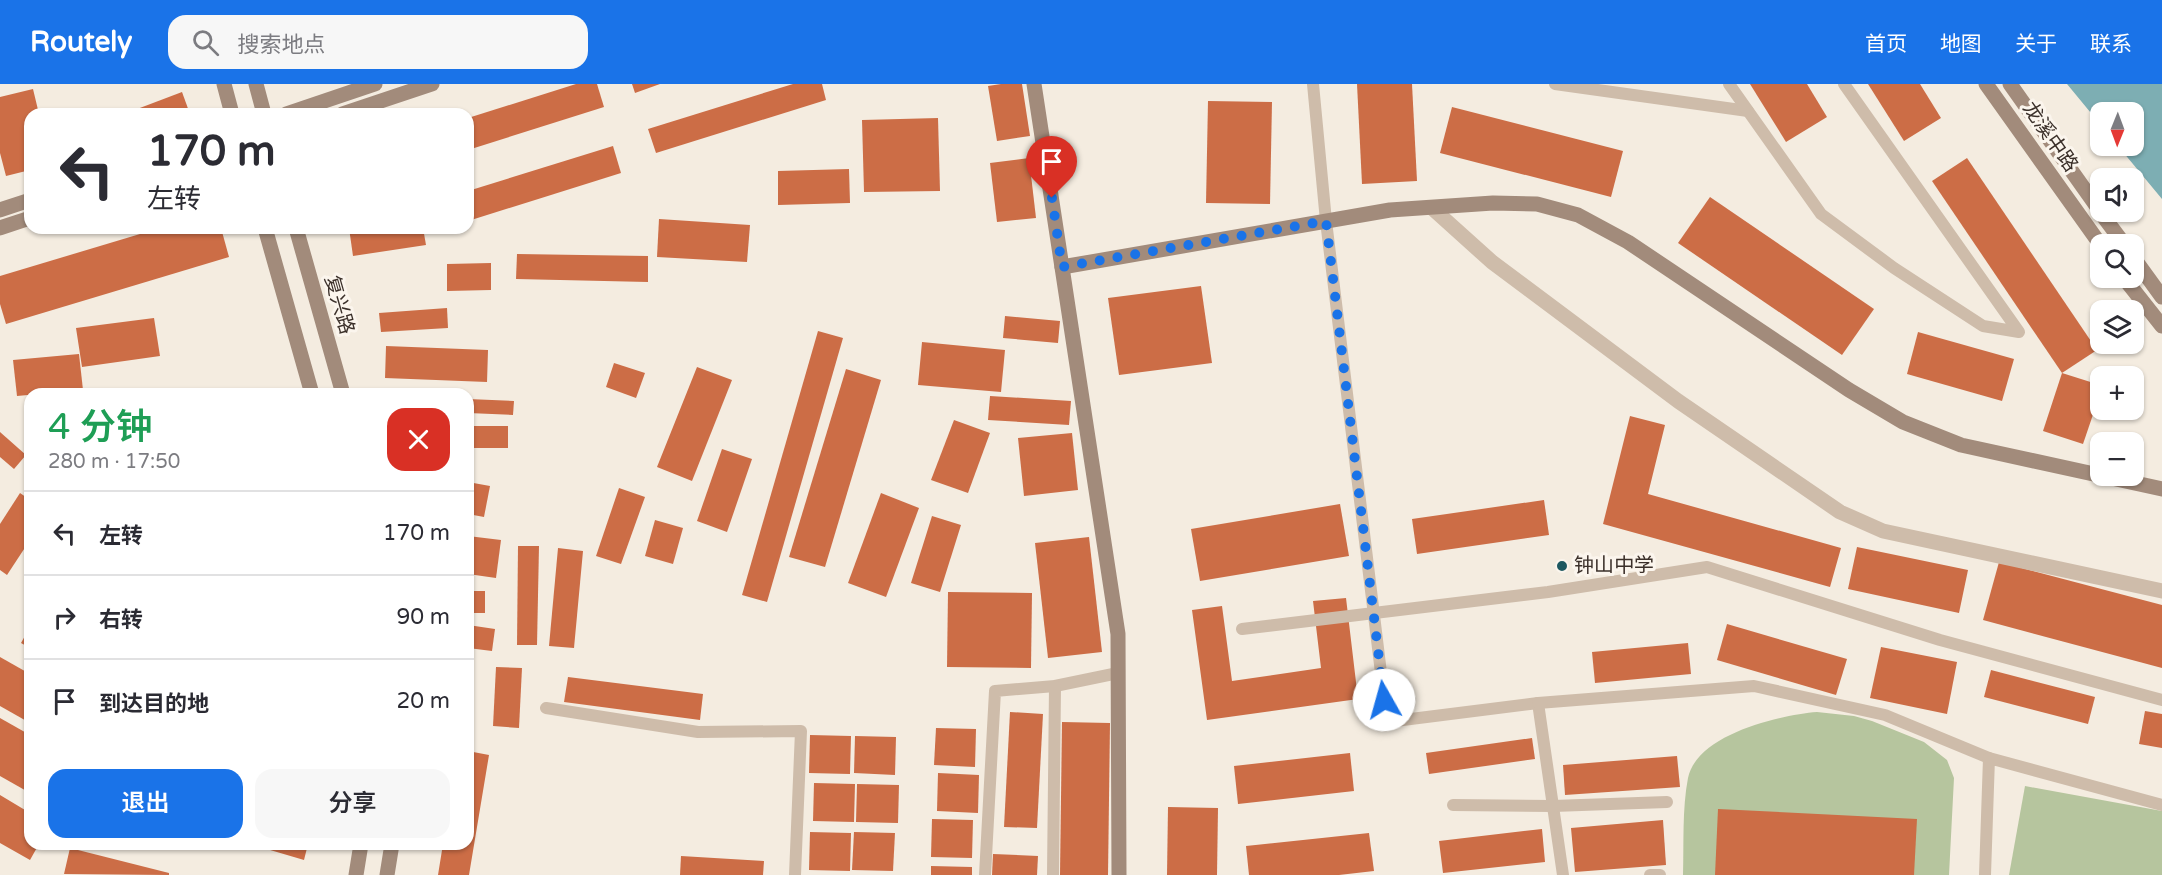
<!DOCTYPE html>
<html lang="zh">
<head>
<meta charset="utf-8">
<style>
	body { margin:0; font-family:"Varela Round","Noto Sans SC",sans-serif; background:#f7f7f7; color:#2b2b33; height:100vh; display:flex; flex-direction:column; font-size:22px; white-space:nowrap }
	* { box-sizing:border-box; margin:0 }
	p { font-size:20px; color:#7c7c81 }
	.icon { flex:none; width:33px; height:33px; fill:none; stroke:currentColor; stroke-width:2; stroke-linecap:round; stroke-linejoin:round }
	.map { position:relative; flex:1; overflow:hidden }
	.details { position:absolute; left:24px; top:304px; width:450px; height:462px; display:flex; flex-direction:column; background:#fff; border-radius:18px; box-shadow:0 2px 4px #0004 }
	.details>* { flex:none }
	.top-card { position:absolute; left:24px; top:24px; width:450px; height:126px; border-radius:18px; box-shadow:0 2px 4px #0004; background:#fff; color:#2b2b33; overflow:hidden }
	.needle { width:39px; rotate:181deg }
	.fabs { position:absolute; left:2090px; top:18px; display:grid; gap:12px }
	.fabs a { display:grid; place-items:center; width:54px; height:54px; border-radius:12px; background:#fff; box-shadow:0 2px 4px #0004; font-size:30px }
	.pin { position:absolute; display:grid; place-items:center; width:51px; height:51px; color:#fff; margin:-62px -26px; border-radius:50% 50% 50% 0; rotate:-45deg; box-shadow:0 0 6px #0007 }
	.pin .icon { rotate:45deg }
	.me { position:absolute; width:66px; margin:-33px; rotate:353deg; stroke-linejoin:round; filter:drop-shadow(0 0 4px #0008) }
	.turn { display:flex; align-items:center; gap:21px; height:126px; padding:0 24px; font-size:27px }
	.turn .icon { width:78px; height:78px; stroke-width:2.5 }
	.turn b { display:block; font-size:42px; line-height:51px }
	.round { display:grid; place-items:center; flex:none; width:63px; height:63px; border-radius:18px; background:#f7f7f7 }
	.head { display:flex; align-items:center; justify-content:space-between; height:102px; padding:0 24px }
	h1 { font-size:36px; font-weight:600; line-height:45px; color:#1e9e55 }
	.button { display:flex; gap:12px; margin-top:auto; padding:12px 24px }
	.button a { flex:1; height:69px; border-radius:18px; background:#1a73e8; color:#fff; font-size:24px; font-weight:600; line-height:69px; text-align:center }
	.button a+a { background:#f7f7f7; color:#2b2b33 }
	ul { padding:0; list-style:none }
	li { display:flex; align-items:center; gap:18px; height:84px; padding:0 24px; border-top:2px solid #e1e1e2 }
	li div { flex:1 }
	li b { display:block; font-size:22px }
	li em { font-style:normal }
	header { display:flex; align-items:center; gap:36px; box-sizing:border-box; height:84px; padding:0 30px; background:#1a73e8; color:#fff }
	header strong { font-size:28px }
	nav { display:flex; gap:33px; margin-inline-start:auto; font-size:21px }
	.search { width:420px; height:54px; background:#f7f7f7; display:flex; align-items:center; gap:15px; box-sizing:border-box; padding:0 21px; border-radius:18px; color:#7c7c81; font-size:22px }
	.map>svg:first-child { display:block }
	.green { fill:#b6c59e }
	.water { fill:#7daeb3 }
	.building { fill:#cc6d46 }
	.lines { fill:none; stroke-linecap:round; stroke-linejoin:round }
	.lane { stroke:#cebcaa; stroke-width:12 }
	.street { stroke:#cebcaa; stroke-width:15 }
	.secondary { stroke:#a28b7b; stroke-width:15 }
	.route { stroke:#1a73e8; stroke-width:10; stroke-dasharray:0 18 }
	.poi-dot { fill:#1d5860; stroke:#fbf5ed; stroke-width:2 }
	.labels { text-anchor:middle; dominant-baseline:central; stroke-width:6; stroke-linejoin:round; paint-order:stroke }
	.street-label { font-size:20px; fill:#3b302a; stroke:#fbf5ed }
	.poi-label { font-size:20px; fill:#3b302a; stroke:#fbf5ed; text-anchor:start }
</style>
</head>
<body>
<header>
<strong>Routely</strong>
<div class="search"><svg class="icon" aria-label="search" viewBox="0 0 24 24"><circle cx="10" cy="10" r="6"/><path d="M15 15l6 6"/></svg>搜索地点</div>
<nav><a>首页</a><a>地图</a><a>关于</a><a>联系</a></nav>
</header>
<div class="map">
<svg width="2162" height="791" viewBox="0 0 2162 791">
	<rect width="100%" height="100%" fill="#f4ece0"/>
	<!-- green -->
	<g class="green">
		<path d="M1817,628l37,4 18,5 52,21 23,18 7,18 -5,97h-266c1,-31 -1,-66 5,-97 9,-44 92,-63 129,-66z"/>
		<path d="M2025,702l137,25v64h-153z"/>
	</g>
	<!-- water -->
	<path class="water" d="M2067,0h95v115l-44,-53h15v-34h-33v12z"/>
	<!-- building -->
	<g class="building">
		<path d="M576,0h21l7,23 -136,43v-32z"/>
		<path d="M632,0h28l-25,9z"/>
		<path d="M793,0h29l4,16 -170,53 -8,-24z"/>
		<path d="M1001,0h21l8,52 -33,5 -9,-55z"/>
		<path d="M1357,0h55l5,97 -55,3z"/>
		<path d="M1750,0h57l20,33 -41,25z"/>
		<path d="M1868,0h52l21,34 -37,23z"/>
		<path d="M33,5l6,25h-9v56l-24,6 -6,-23v-56z"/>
		<path d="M182,8l8,22h-66z"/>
		<path d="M1208,17l64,1 -2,102 -64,-1z"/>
		<path d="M1452,23l171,44 -12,46 -171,-44z"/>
		<path d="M938,34l2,73 -76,1 -2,-72z"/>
		<path d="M613,62l8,27 -153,48v-30z"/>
		<path d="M1029,74l7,60 -39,4 -7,-59z"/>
		<path d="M1967,74l130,192 -35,23 -130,-192z"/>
		<path d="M849,85l1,34 -72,2v-34z"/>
		<path d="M1710,113l164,112 -32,46 -164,-112z"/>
		<path d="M659,135l91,6 -3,37 -90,-5z"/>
		<path d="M160,144h61l8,29 -223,67 -6,-20v-28z"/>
		<path d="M349,144h74l3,17 -73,11z"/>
		<path d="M517,170l131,2v26l-132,-3z"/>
		<path d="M491,179v27l-44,1v-27z"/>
		<path d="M1201,202l11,77 -93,12 -11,-77z"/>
		<path d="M447,224l1,20 -67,4 -2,-19z"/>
		<path d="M1005,232l55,5 -2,22 -55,-5z"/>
		<path d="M154,234l6,38 -78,11 -6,-39z"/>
		<path d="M818,247l25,7 -76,264 -25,-7z"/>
		<path d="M1918,248l96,27 -12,42 -95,-27z"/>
		<path d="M922,258l83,8 -4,42 -83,-7z"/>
		<path d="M386,262l102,4 -1,32 -102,-4z"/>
		<path d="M79,270l4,36 -66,6 -4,-36z"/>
		<path d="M614,279l31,10 -9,25 -30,-11z"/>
		<path d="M697,283l35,13 -40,101 -35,-14z"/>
		<path d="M846,285l35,11 -56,187 -36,-10z"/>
		<path d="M2062,289l38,12v9l-17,50 -40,-13z"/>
		<path d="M236,305l1,5h-24v-1z"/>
		<path d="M990,312l81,5 -2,24 -81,-5z"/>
		<path d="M468,315l46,2 -1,14 -45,-2z"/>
		<path d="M1630,332l35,9 -17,69 193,54 -11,39 -227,-63z"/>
		<path d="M954,336l36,13 -22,60 -37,-13z"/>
		<rect x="468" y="342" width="40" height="22"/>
		<path d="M0,348l26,23 -12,14 -14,-12z"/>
		<path d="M1072,349l6,57 -54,6 -6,-58z"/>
		<path d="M722,365l30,10 -25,73 -30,-11z"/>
		<path d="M468,398l22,4 -6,31 -16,-3z"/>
		<path d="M619,404l26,9 -24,67 -25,-8z"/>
		<path d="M20,409l10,7v40l-23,35 -7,-5v-46z"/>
		<path d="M881,409l38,15 -33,89 -38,-14z"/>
		<path d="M1544,416l5,35 -132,19 -5,-35z"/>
		<path d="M1340,420l9,52 -149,25 -9,-52z"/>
		<path d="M932,432l29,9 -21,67 -29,-9z"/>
		<path d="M655,436l28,8 -10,36 -28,-8z"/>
		<path d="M468,452l33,4 -5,38 -28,-4z"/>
		<path d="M1089,453l13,115 -54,6 -13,-115z"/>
		<path d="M518,462h21l-2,99h-20z"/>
		<path d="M1857,463l111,23 -9,43 -111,-24z"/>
		<path d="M558,464l25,3 -9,97 -25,-2z"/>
		<path d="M1999,478l163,43v63l-179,-48z"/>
		<rect x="468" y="507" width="17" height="22"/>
		<path d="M948,508l84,1 -1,75 -84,-1z"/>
		<path d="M1346,514l12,101 -151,21 -15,-110 30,-4 10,75 89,-13 -8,-67z"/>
		<path d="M1727,540l120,35 -11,36 -119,-35z"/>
		<path d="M468,541l27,4 -3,22 -24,-3z"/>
		<path d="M30,543v21l-9,-5z"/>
		<path d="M1688,559l3,31 -96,9 -3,-31z"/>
		<path d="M1881,563l76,15 -10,52 -77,-16z"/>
		<path d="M0,573l30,17v49l-30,-17z"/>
		<path d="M496,583l26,1 -3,60 -26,-2z"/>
		<path d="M1991,586l104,27 -7,27 -104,-27z"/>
		<path d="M568,593l135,17 -3,26 -136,-18z"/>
		<path d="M2145,627l17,3v34l-23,-4z"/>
		<path d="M1010,628l33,2 -6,114 -33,-1z"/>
		<path d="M0,634l30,17v58l-30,-17z"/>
		<path d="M1062,638l48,1 -2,152h-48z"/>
		<path d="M936,644l40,1 -1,38 -41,-2z"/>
		<path d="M810,651l41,1 -1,38 -41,-1z"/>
		<path d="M855,652l41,1 -1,38 -41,-2z"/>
		<path d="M1532,654l3,21 -106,15 -3,-21z"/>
		<path d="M468,667l21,4 -20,120h-31l5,-31h25z"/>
		<path d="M1350,669l4,38 -116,13 -4,-38z"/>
		<path d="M1677,672l3,31 -115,8 -2,-30z"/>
		<path d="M938,689l41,2 -1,38 -41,-2z"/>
		<path d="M814,699l41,1 -1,38 -41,-1z"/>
		<path d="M857,700l42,1 -1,38 -42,-1z"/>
		<path d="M0,711l30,18v31h9l-9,16 -30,-17z"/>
		<path d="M1168,723l50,1 -1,67h-50z"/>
		<path d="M1718,725l199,10 -3,56h-199z"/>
		<path d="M932,735l41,1 -1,38 -41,-1z"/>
		<path d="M1663,736l3,45 -91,7 -4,-44z"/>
		<path d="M1542,745l3,33 -102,11 -4,-32z"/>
		<path d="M810,748l41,1 -1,38 -41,-1z"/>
		<path d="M854,748l41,1 -2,38 -41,-1z"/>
		<path d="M1369,749l5,38 -35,4h-90l-3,-29z"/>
		<path d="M250,760h58l-4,16z"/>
		<path d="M70,764l99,25v2l-105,-1z"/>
		<path d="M993,770l45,2 -1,19h-45z"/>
		<path d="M681,772l83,5 -1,14h-83z"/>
		<path d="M931,782l41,1v8h-41z"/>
	</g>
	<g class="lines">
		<!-- lane -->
		<g class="lane">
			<path d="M1313,0l13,137 61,501 151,-19 25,172"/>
			<path d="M1555,0l193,27"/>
			<path d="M1729,0l92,130 73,54 89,58 36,6 -175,-248"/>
			<path d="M1242,545l306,-37 159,-25 233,73 222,60"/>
			<path d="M1538,619l216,-17 131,29 104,43"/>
			<path d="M546,624l152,24 103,-1 -6,144"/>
			<path d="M1453,721l100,1 114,-4"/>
			<path d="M985,791l10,-184 60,-5 63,-13"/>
			<path d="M1053,791l2,-189"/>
			<path d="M1650,791h10"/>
			<path d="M1985,791l4,-117 173,47"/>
		</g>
		<!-- street -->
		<path class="street" d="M1432,124l60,54 186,139 162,111 43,19 279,60"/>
		<!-- secondary -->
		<g class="secondary">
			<path d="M224,0l8,30"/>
			<path d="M256,0l8,30"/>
			<path d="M1034,0l84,550 1,241"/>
			<path d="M1986,0l114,160"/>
			<path d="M2010,0l90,127"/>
			<path d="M286,30l89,-30"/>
			<path d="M342,30l90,-30"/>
			<path d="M0,126l30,-10"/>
			<path d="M2100,128l24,32"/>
			<path d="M0,144l30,-10"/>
			<path d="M265,144l47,166"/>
			<path d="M296,144l47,166"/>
			<path d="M2133,173l29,40"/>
			<path d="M1062,183l328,-57 103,-7 44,1 41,11 50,27 221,148 54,32 58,23 201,44"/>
			<path d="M2124,194l38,48"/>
			<path d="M356,791l5,-31"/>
			<path d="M387,791l5,-31"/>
		</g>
	</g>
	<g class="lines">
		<!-- route -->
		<path class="route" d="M1052,114l10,69 264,-46 58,479"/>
	</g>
	<!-- markers -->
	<circle class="poi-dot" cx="1562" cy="482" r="6"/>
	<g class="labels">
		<!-- street labels -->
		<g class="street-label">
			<text transform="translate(2050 53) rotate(55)">龙溪中路</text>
			<text transform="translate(339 221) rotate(74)">复兴路</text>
		</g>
		<!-- poi labels -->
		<g class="poi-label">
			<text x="1574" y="482">钟山中学</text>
		</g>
	</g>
</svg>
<div class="fabs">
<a><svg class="needle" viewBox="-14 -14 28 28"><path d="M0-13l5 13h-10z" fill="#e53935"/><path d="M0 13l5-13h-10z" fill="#7c7c81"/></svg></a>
<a><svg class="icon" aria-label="sound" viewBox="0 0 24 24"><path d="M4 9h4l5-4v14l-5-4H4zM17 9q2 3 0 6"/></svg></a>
<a><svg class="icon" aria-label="search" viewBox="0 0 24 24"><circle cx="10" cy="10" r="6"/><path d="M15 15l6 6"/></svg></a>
<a><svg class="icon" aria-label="layers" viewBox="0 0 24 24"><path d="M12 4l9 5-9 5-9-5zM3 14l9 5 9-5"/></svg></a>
<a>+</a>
<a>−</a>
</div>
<div class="pin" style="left:1052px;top:114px;background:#d93025"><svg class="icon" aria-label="arrive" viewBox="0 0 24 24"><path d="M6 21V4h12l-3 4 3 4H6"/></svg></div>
<svg class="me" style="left:1384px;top:616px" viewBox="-20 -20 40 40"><circle r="19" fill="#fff"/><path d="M0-13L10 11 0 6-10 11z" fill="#1a73e8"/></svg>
<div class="top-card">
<div class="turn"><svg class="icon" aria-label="left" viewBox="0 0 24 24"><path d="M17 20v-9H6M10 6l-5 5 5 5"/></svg><div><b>170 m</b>左转</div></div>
</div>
<section class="details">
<div class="head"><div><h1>4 分钟</h1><p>280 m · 17:50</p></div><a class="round" style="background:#d93025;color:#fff"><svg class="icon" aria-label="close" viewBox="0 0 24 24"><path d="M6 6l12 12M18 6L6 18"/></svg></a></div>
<ul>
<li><svg class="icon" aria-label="left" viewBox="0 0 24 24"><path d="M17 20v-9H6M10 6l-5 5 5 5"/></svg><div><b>左转</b></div><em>170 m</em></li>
<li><svg class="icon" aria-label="right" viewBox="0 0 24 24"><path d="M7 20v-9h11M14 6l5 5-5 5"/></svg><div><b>右转</b></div><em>90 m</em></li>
<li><svg class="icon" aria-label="arrive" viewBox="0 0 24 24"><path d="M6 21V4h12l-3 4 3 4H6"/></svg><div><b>到达目的地</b></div><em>20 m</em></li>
</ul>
<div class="button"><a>退出</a><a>分享</a></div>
</section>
</div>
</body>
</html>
